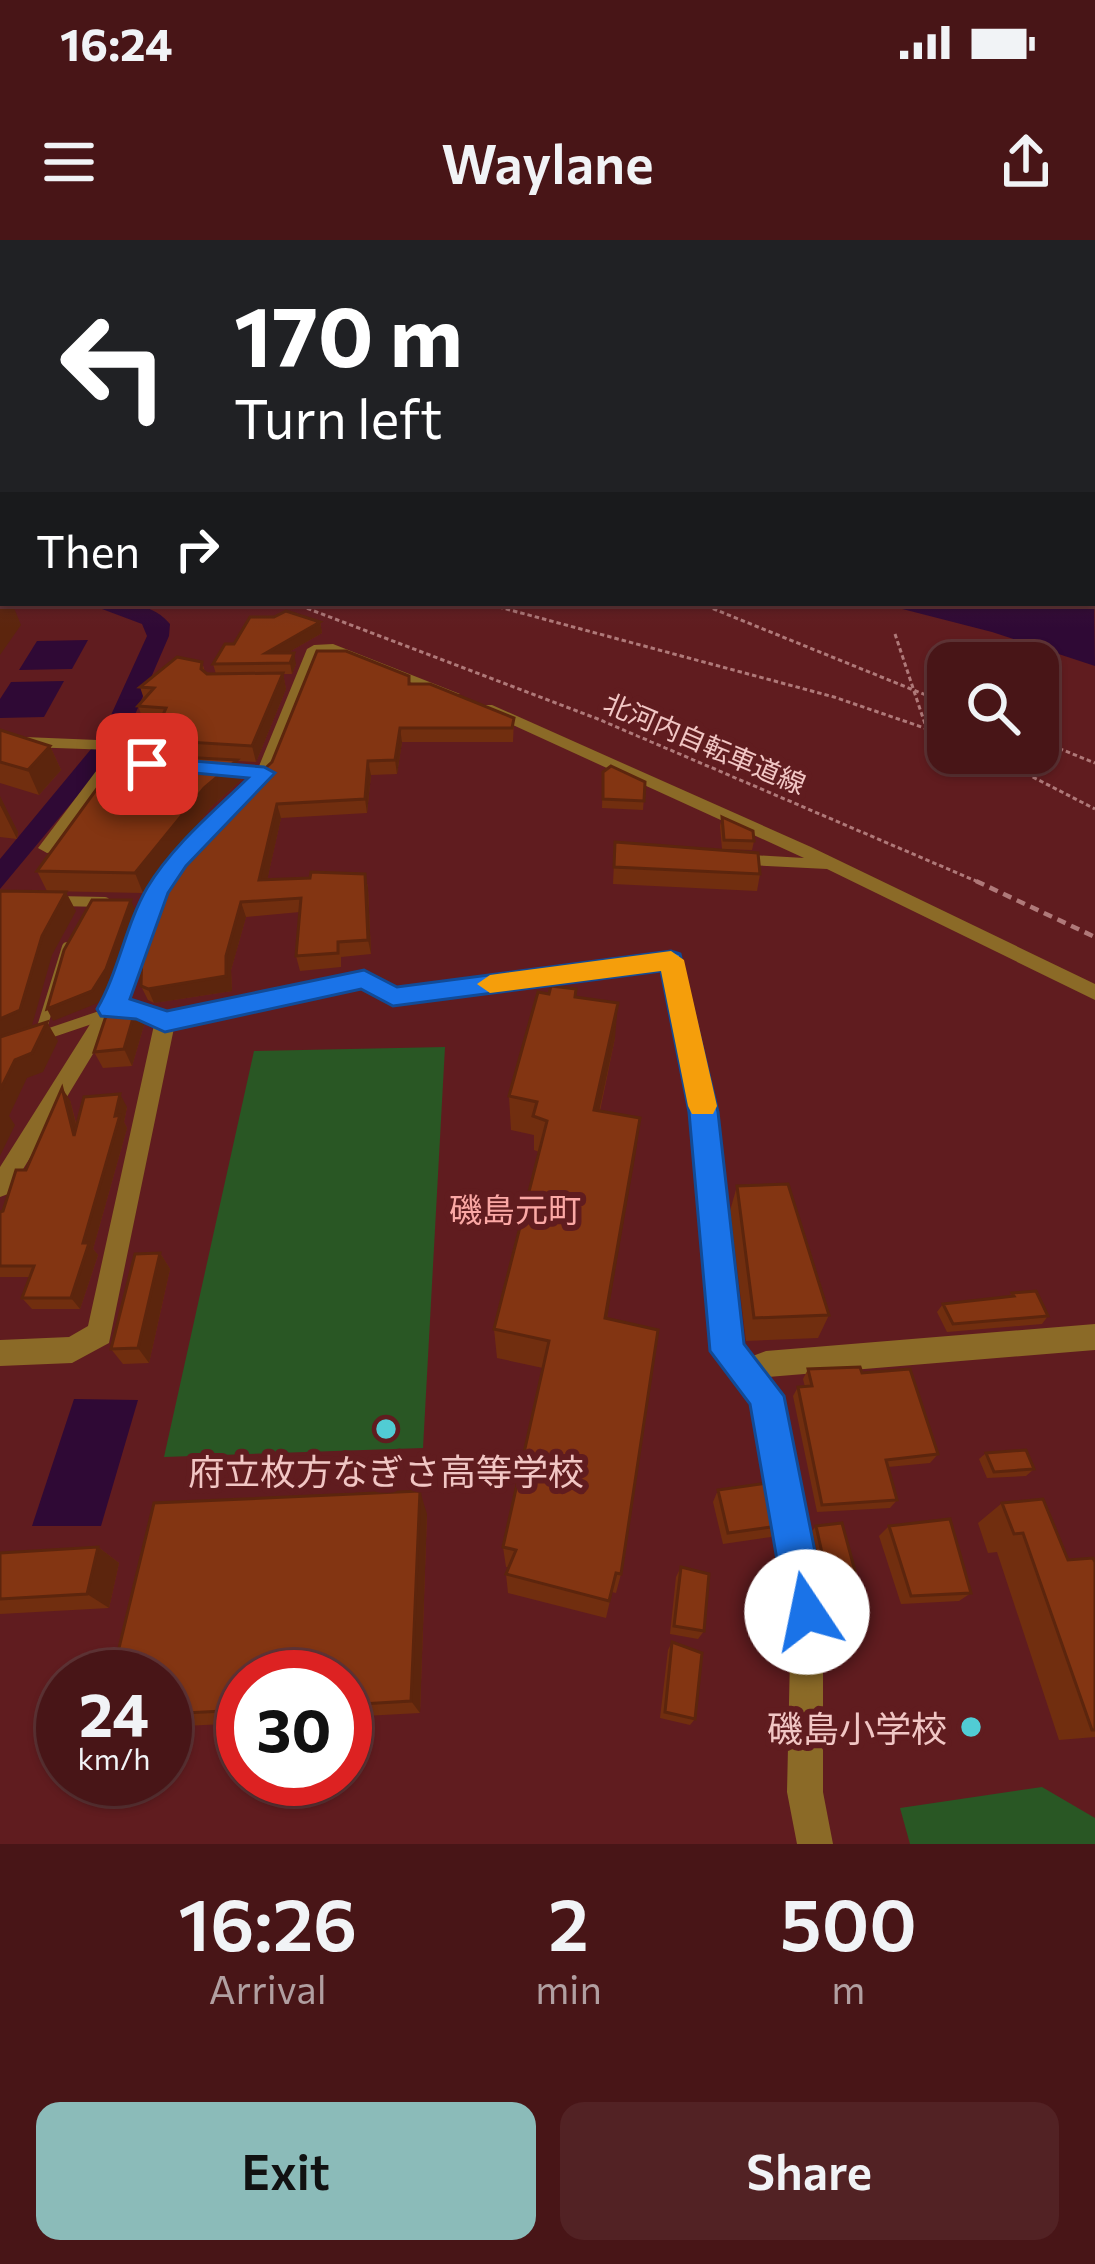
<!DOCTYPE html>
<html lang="en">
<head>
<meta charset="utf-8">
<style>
	body { margin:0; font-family:Commissioner,"Noto Sans JP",sans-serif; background:#522224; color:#f1f3f6; height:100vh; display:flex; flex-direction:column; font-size:45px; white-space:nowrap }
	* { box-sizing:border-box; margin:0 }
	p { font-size:39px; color:#b19fa1 }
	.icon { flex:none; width:66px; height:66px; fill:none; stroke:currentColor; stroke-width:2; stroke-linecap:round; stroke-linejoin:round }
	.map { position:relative; height:1604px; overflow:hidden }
	.sheet { display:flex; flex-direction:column; background:#481517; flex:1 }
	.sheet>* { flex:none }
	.hud { position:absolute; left:0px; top:0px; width:1095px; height:366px; box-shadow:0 3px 9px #0004,0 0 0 3px #603436; background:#202124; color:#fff; overflow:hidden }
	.buttons { position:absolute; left:927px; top:402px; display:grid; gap:24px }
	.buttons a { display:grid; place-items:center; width:132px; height:132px; border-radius:24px; background:#481517; box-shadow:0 3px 9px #0004,0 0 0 3px #603436; font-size:60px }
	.speed { position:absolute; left:36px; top:1410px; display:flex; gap:24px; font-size:60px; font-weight:700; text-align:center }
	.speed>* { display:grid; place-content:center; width:156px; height:156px; border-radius:50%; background:#481517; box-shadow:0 3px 9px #0004,0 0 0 3px #603436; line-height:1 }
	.speed small { font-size:30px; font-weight:400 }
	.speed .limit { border:18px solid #d22; background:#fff; color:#111 }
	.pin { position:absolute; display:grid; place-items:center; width:102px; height:102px; color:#fff; margin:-51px; border-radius:24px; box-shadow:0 6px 18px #0006 }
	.me { position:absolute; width:132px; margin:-66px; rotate:349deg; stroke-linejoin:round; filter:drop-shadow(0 0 9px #0008) }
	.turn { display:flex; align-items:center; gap:42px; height:252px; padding:0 36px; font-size:54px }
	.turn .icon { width:156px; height:156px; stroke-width:2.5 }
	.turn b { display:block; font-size:84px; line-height:102px }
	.then { display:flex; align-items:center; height:114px; padding:0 36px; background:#0003; gap:24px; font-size:45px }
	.eta { display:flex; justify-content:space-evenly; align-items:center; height:204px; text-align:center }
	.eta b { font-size:72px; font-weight:600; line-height:84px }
	.action { display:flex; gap:24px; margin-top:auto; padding:24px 36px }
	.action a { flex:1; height:138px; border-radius:24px; background:#8bbbb9; color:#111; font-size:48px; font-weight:600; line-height:138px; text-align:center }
	.action a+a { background:#522224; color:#f1f3f6 }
	.status { display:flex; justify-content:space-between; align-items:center; height:84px; padding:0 60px; background:#481517; direction:ltr }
	.status svg { height:33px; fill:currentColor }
	header { display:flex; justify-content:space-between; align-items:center; height:156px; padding:0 36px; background:#481517; font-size:54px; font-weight:600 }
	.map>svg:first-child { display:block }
	.green { fill:#295724 }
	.water { fill:#2f0935 }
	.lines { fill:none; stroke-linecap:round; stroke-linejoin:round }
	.path-far1 { stroke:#af7979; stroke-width:3; stroke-dasharray:4.5 3; stroke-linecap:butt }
	.path { stroke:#af7979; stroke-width:4.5; stroke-dasharray:9 6; stroke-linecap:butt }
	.lane { stroke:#8b6a27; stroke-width:10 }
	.street { fill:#8b6a27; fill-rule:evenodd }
	.wall { fill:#712e0f }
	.shaded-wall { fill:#5c250d }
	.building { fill:#833512; stroke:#5c250d; stroke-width:3 }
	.route { fill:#1a73e8; stroke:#114b97; stroke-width:3 }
	.slow { fill:#f59e0b }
	.poi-dot { fill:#51ccd4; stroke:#601c1f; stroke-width:4.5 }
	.labels { text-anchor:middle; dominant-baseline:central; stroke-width:12; stroke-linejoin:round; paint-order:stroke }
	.far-street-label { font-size:27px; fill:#f1c6c4; stroke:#601c1f }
	.neighbourhood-label { font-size:33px; fill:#fba8a5; stroke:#601c1f }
	.near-poi-label { font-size:36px; fill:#f1c6c4; stroke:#601c1f }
</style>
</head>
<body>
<div class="status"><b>16:24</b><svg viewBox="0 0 49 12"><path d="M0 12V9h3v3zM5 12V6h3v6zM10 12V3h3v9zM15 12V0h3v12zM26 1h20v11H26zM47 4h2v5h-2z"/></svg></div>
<header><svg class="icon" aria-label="menu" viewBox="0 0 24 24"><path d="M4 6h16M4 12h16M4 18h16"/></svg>Waylane<svg class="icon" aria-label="share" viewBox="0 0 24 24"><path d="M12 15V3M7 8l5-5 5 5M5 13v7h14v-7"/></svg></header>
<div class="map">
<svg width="1095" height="1604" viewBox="0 0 1095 1604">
	<rect width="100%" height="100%" fill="#601c1f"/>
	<!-- green -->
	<g class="green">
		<path d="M445,807l-22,401 -259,9 90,-406z"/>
		<path d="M1042,1547l53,31v26h-185l-10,-36z"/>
	</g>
	<!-- water -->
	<g class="water">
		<path d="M1092,227l3,199 -103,-34 -113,-29h213z"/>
		<path d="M86,363c28,0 64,-4 84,21l-1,12 -45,104 -124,149v-30l101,-122 46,-101 -5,-12z"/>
		<path d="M88,400l-16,29 -53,1 18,-29z"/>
		<path d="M64,441l-20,36 -44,1v-19l11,-17z"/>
		<path d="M74,1159l64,1 -37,126h-69z"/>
	</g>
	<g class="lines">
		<!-- path-far1 -->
		<g class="path-far1">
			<path d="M293,363l305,116 385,165"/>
			<path d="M484,363l350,94 114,39"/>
			<path d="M699,363l249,101"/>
			<path d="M895,394l31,93"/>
			<path d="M1038,500l57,23"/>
			<path d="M986,513l109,56"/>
		</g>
		<!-- path -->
		<path class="path" d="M976,641l119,56"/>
		<!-- lane -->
		<g class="lane">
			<path d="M57,661l48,1"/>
			<path d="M41,796l62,-21"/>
			<path d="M39,797l28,-90"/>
		</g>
		<!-- street -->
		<g class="street">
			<path d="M333,404l127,50 -12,3 -117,-45 -12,1 -47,120 -14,15h-12l-2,-3 13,-14 50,-122 7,-4z"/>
			<path d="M482,465h10l319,142 284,137v16l-268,-131 -99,-5 -3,-4 9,-6 70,4 -322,-147z"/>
			<path d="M0,496l122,5 8,5 -10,20 -67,86 -6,1 -9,-5 74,-98 -112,-4z"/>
			<path d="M229,561l6,1v8c-24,26 -57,53 -71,86 -15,35 -19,73 -39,106h15l27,12 197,-42 32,17 275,-36 7,2 37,157 25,234 10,11 16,-6 329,-27v26l-327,27 12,19 43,216v180l10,52h-36l-10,-52 4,-180 -38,-210 -39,-51 -21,-239 -30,-144 -270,36 -32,-17 -187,41 -65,315 -37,20 -72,3v-26l69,-3 19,-11 66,-301 -17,-9h-21l-108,178 -8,3v-30l116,-184 31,-91 25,-36 51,-54z"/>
		</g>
	</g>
	<!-- wall -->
	<g class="wall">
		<path d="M320,382l2,11 -35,20 9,11 -4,10h-9l3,15 -30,73 -19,-1 5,18 -31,28 -68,86 -96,-2 -10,-20 99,-107 23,-8 -5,-16 6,-11 -1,-6 -15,-1 -6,-16 6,-7 -4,-12 62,-25 3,10 11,2 -3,-10 21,-20z"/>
		<path d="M409,444l105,34 -1,24h-111l-5,32 -26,1 -4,38 -86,5 -14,62 98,-6 3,14 3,66 -30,3v10l-41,4 -4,-15 4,-44 -54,5 -15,53 1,21 -78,12 -6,-3 -7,-14 23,-105z"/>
		<path d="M0,490l50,16 11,24 -22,25 -39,-12z"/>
		<path d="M603,532l42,10 -2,28 -41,-2z"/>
		<path d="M0,565l18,27 -1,7 -17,-2z"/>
		<path d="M722,577l32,24 -2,9 -30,-1 -2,-23z"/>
		<path d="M615,602l145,32 -3,17 -144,-7z"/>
		<path d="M576,749v8l39,41 -15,73 40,7 -33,200 14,256 -5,19 -4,-1 -6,26 -98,-25 -2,-19 3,-7h-3l-3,-20 40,-179 -46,-10 -3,-29 45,-177 -5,-2v-15l-23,-5 -2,-34 40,-102z"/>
		<path d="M144,785l-12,41 -29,2 -9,-16z"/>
		<path d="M70,860l7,27 50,-20 -3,15 3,6 -34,121 5,6 -18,54h-48l-10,-11 8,-21h-30v-65l3,-1 23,-41z"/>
		<path d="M737,946l92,129 -11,23 -72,3 -16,-130z"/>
		<path d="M160,1013l10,16 -21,94 -26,1 -12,-15z"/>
		<path d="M1012,1053l36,23 -6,8 -95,8 -10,-20 6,-8 66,-7z"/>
		<path d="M808,1129l54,4 76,81 -8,9 -42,4 9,33 -7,8 -73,4 -24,-116 5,-9h7l-2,-8z"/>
		<path d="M986,1213l48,16 -8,7 -39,2 -8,-19z"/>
		<path d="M718,1250l60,36 -7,11 -48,7 -10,-42z"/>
		<path d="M1002,1263l66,57 27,2v175l-36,3 -62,-188 -9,1 -10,-30z"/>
		<path d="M427,1274l-7,199 -75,4v-40h-102v46l-78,4v-50z"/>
		<path d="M816,1286l39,45 -5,6 -27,3 -11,-49z"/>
		<path d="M889,1286l82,67 -12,8 -58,3 -22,-68z"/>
		<path d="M98,1307l21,16 -10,45 -109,6v-61z"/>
		<path d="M681,1327l23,64 -6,8 -28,-5 6,-57z"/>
		<path d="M672,1402l23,77 -5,6 -30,-7 8,-68z"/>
	</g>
	<!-- shaded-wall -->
	<g class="shaded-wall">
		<path d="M3,325v38h9l9,22 -21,30v-86z"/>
		<path d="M320,382l2,11 -54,31 -2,-11z"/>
		<path d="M294,413l2,11 -4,10 -2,-11z"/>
		<path d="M283,433l3,16 -30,73 -4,-16z"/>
		<path d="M400,488l2,14 -5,32 -2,-14z"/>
		<path d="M50,506l11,24 -22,25 -11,-25z"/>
		<path d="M237,520l5,19 -31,28 -68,86 -8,-20 69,-85z"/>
		<path d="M368,521l3,14 -4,38 -2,-14z"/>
		<path d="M0,556l18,36 -1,7 -17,-34z"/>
		<path d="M277,564l4,14 -17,76 -5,-14z"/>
		<path d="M365,634l3,14 3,66 -3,-14z"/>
		<path d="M66,652l10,19 -24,44 -21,74 -31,14v-24l42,-83z"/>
		<path d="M131,660l5,12 -24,69 -14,22 -45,18 -6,-12z"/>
		<path d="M241,662l5,15 -15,53 1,21 -78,12 -6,-14 78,-33z"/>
		<path d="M618,763l-3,35 -23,106 2,-34z"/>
		<path d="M136,768l8,17 -12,41 -8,-17z"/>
		<path d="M47,782l11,19 -15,31 -16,6 -18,38 6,9 -15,31v-66l15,-30z"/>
		<path d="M62,848l8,12 12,49 -8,-13z"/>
		<path d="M120,854l7,13 -3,15 3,6 -34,121 5,6 -18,54 -9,-11z"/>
		<path d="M640,878l-4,34 -34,195 3,-29z"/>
		<path d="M160,1013l10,16 -21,94 -11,-15z"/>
		<path d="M420,1251l7,23 -7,199 -9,-12z"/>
		<path d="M98,1307l21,16 -10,45 -22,-14z"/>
	</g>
	<!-- building -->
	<g class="building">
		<path d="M3,288v37l-3,4v-38z"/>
		<path d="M286,371l34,11 -54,31h28l-4,10 -77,1 12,-20h9l16,-27h24z"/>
		<path d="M317,411h29l63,25v8h21l84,34 -2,10h-112l-5,32 -27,1 -3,38 -88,5 -18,76 51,-2 1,-6 54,2 3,66 -30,2v11l-42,3 5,-58 -60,4 -15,54v20l-78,13 -7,-3 1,-40 22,-65 61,-74 47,-45z"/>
		<path d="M177,417l25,5 -1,7 6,5 76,-1 -31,73 -98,-6 10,-16h-5l7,-16 -28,-2 16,-18 -14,-1z"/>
		<path d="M0,490l50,16 -22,24 -28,-8z"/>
		<path d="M142,515l95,5 -33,28 -69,85 -98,-2 64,-88 16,1 14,-21 5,1z"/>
		<path d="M611,526l34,16 -1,19 -41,-2v-27z"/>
		<path d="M722,577l31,14 1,10 -30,-1z"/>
		<path d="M615,602l143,11 2,21 -146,-7z"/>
		<path d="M0,651l66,1 -24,44 -22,74 -20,9z"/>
		<path d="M92,660h39l-25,69 -14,22 -45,18 17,-59z"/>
		<path d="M551,746l25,3 -1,8 43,6 -24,107 46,8 -35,200 53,12 -37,244 -5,-1 -7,28 -103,-27 10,-24 -13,-3 46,-206 -55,-12 53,-208 -14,-5 4,-14 -28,-6 29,-104 11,2z"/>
		<path d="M110,764l26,4 -12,41 -30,3z"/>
		<path d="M47,782l-15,31 -17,7 -15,30v-53z"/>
		<path d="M62,848l12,48 10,-39 36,-3 -5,22 5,-1 -37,128h6l-18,55h-49l12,-32h-34v-54l3,-1 13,-41h10z"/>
		<path d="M788,944l41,131 -75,3 -17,-132z"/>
		<path d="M160,1013l-22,95 -27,1 24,-95z"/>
		<path d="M1036,1051l12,25 -95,8 -10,-20 71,-8 -2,-3z"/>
		<path d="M860,1127l2,6 48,-4 28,85 -52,6 11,40 -75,5 -24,-118 14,-1 -4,-17z"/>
		<path d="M1026,1210l8,19 -40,3 -8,-19z"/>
		<path d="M767,1243l11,43 -50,7 -10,-43z"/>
		<path d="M420,1251l-9,210 -66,4v-28h-102v33l-78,4v-37h-53l42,-174z"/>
		<path d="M1043,1259l25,61 25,-2 2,4v168h-3l-69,-197 -9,1 -12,-31z"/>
		<path d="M950,1279l21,74 -60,3 -22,-70z"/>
		<path d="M842,1283l13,48 -28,4 -11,-49z"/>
		<path d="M98,1307l-11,47 -87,5v-46z"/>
		<path d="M681,1327l28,7 -5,57 -30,-5z"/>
		<path d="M672,1402l30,11 -7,66 -30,-7z"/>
	</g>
	<!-- sky -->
	<linearGradient id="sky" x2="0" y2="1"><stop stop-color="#350f11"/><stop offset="0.42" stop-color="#69404d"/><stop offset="1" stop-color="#69404d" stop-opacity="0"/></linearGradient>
	<rect width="1095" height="388" fill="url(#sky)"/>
	<!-- route -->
	<path class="route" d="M147,517l117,10 11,6 -89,93 -18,27 -38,106 37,12 197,-41 33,17 274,-36 9,3 38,158 26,232 40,52 43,216 -6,14 -14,6 -15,-6 -6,-14 -36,-208 -40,-53 -21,-239 -28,-141 -268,35 -32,-17 -196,43 -29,-13 -35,-3 -4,-7c22,-38 28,-83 50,-121 25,-42 66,-76 101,-110l-108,-10v-9z"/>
	<!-- slow -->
	<path class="slow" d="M671,711l13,9 33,146 -4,8h-21l-4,-8 -27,-135 -171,22 -13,-9 13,-9z"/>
	<!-- markers -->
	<g class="poi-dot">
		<circle cx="386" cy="1189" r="12"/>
		<circle cx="971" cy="1487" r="12"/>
	</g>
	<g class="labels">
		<!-- far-street labels -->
		<g class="far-street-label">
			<text transform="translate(705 503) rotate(23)">北河内自転車道線</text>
		</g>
		<!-- neighbourhood labels -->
		<g class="neighbourhood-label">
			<text x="515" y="968">磯島元町</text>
		</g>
		<!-- near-poi labels -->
		<g class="near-poi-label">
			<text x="386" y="1230">府立枚方なぎさ高等学校</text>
			<text x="947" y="1487" text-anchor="end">磯島小学校</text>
		</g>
	</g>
</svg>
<div class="buttons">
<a><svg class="icon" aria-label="search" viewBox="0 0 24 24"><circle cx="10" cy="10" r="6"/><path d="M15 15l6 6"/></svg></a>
</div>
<div class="speed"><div>24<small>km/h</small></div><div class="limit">30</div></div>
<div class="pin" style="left:147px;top:524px;background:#d93025"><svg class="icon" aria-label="arrive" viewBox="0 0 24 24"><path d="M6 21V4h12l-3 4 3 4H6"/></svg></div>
<svg class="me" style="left:807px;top:1372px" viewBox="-20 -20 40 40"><circle r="19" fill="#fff"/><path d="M0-13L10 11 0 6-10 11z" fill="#1a73e8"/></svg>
<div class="hud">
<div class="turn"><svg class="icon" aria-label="left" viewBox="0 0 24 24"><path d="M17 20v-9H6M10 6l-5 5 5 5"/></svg><div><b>170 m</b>Turn left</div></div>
<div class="then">Then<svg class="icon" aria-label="right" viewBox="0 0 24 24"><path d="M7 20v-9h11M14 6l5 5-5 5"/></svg></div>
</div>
</div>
<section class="sheet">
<div class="eta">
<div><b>16:26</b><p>Arrival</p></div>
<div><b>2</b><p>min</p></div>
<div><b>500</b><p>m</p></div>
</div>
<div class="action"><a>Exit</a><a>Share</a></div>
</section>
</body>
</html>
